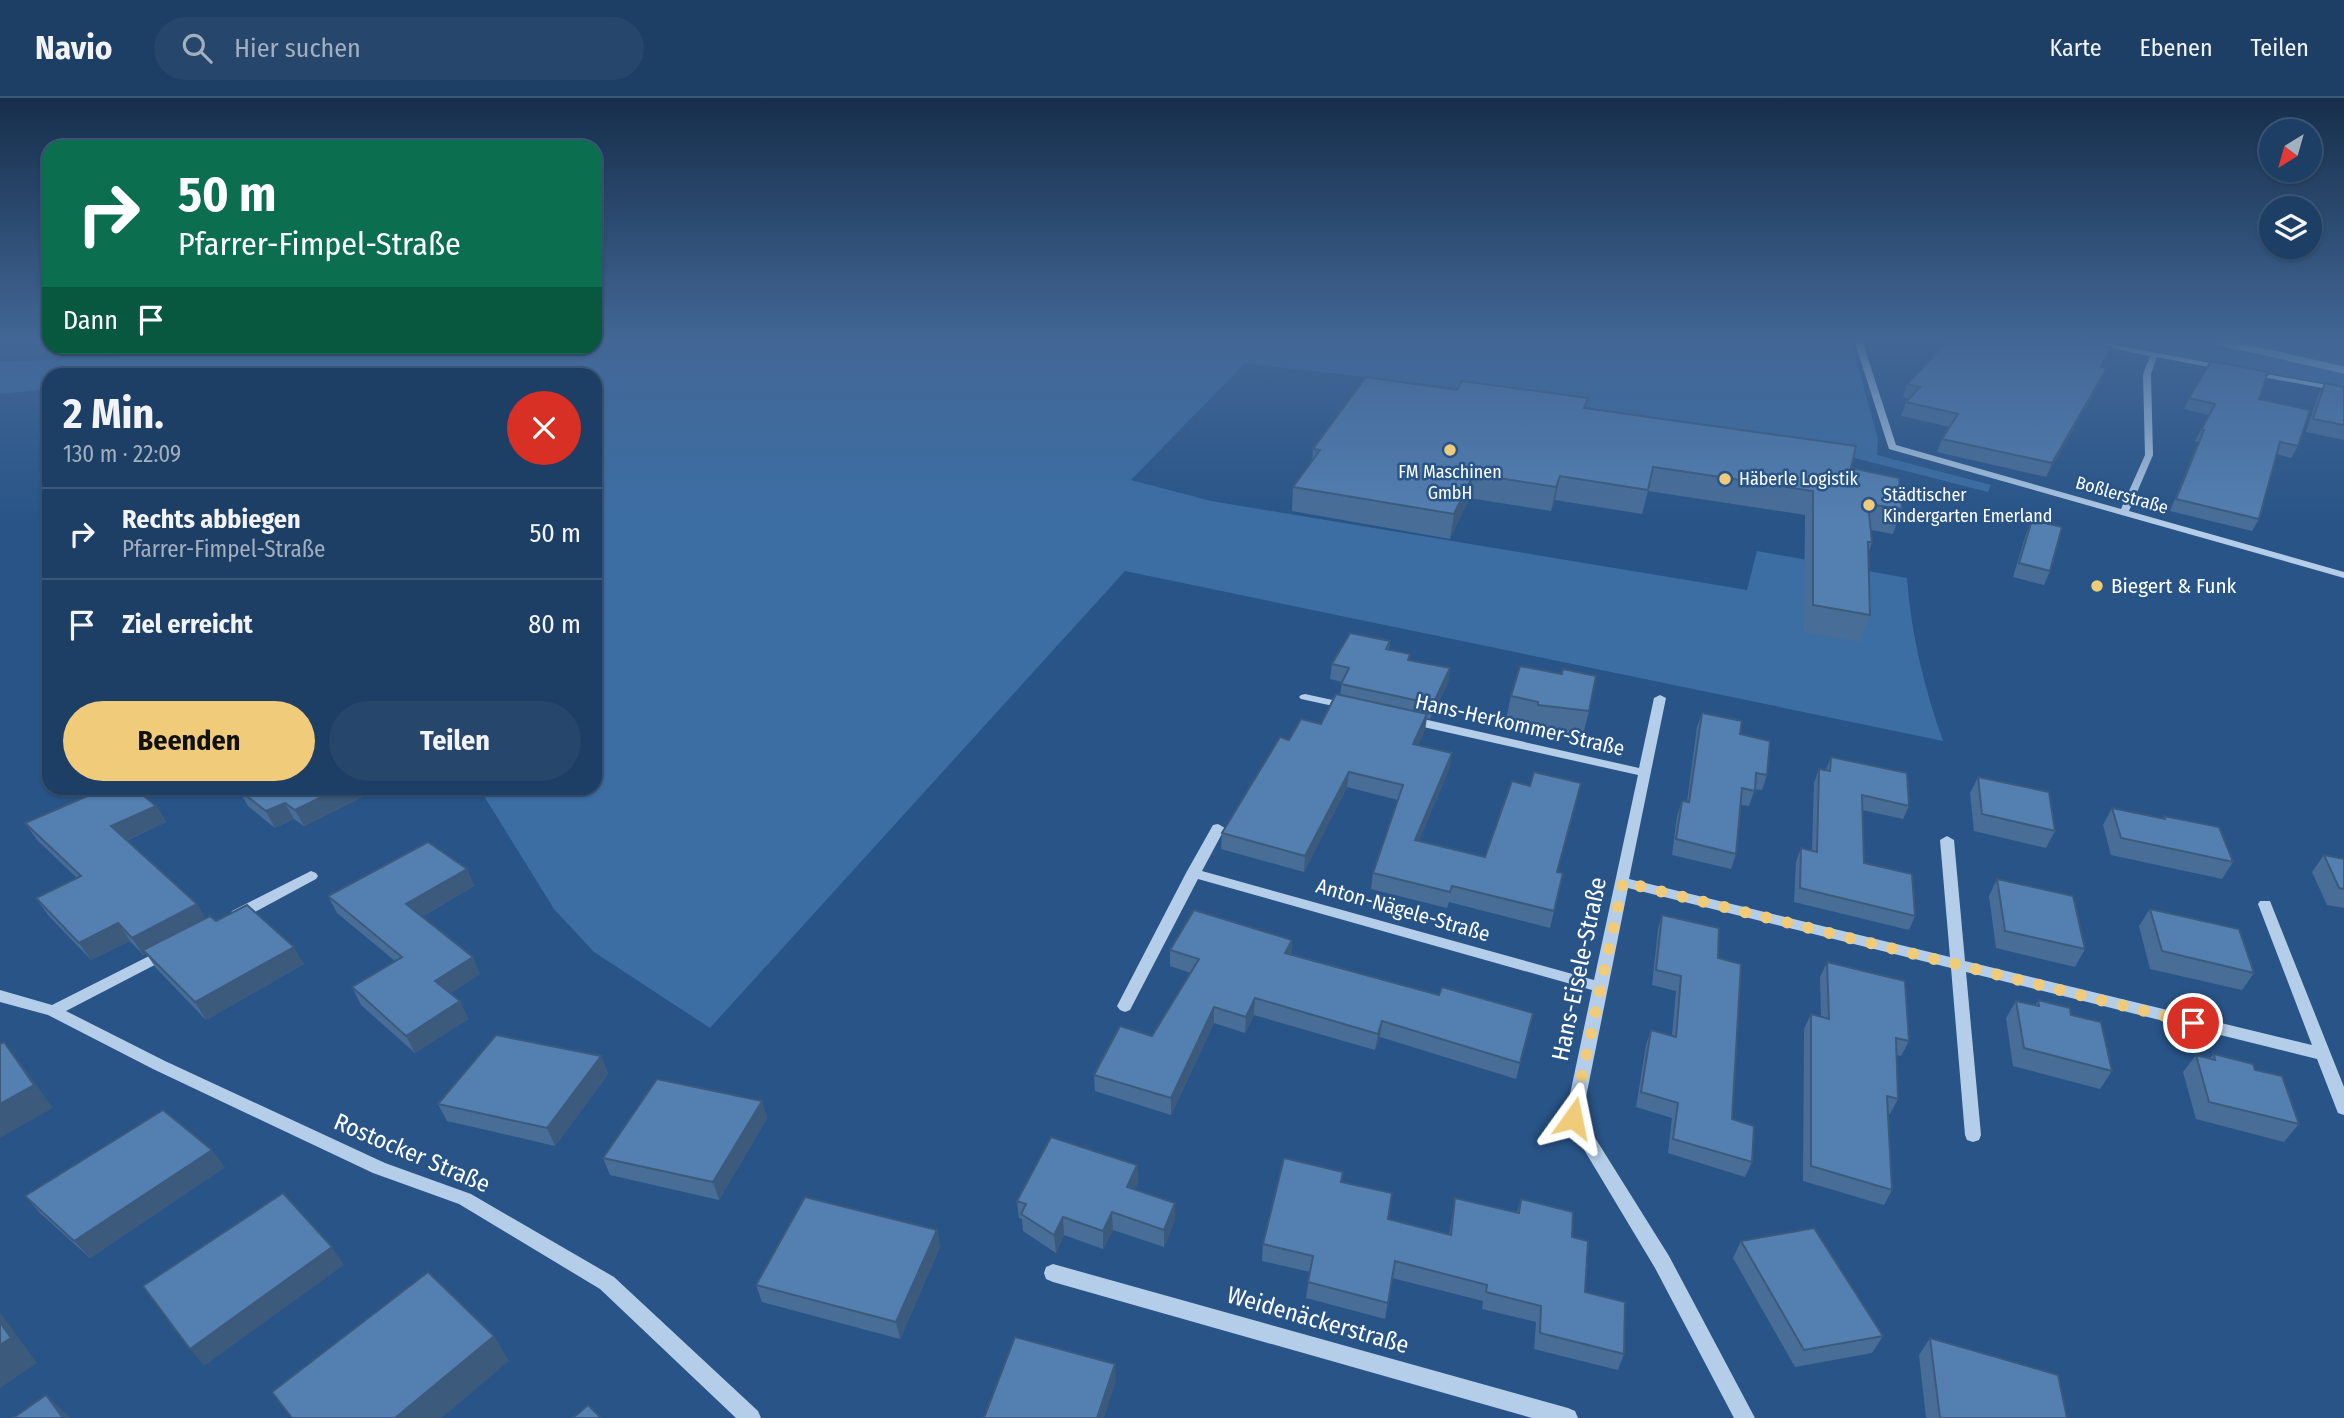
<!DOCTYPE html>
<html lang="de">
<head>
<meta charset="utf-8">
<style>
	body { margin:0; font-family:"Fira Sans Condensed",sans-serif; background:#26466b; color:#f1f3f6; height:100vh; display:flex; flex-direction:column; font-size:26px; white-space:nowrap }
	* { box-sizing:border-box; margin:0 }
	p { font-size:23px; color:#a1afbf }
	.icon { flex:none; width:38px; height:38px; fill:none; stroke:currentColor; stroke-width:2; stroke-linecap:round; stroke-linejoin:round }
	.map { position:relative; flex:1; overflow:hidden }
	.drawer { position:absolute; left:42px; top:270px; width:560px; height:427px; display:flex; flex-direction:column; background:#1e3f65; border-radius:21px; box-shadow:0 2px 5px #0004,0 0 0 2px #3c5879 }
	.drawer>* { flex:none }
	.top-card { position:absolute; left:42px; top:42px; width:560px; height:214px; border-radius:21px; box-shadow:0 2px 5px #0004,0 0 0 2px #3c5879; background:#0b6e4f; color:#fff; overflow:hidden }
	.needle { width:46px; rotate:217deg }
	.fabs { position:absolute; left:2259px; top:21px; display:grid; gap:14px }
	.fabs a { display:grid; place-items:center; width:63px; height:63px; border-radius:50%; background:#1e3f65; box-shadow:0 2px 5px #0004,0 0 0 2px #3c5879; font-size:35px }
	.pin { position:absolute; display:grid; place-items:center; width:60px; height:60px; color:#fff; margin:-30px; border:4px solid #fff; border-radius:50%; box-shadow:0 2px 7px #0007 }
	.me { position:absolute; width:77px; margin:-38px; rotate:12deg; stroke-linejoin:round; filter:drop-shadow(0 0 5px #0008) }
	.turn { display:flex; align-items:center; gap:24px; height:147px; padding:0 21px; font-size:32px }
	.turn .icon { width:91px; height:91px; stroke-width:2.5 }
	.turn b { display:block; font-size:49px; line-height:60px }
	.then { display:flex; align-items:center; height:66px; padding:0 21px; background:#0003; gap:14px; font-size:26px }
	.round { display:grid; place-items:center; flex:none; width:74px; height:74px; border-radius:37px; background:#26466b }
	.overview { display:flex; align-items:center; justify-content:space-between; height:119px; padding:0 21px }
	h1 { font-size:42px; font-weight:700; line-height:52px }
	.primary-button { display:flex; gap:14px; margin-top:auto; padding:14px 21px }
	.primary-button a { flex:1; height:80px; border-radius:42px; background:#f0cb7a; color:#111; font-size:28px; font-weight:700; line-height:80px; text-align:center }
	.primary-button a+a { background:#26466b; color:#f1f3f6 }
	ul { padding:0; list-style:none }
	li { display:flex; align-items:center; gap:21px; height:91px; padding:0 21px; border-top:2px solid #3c5879 }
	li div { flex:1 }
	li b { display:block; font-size:26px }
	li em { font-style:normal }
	header { display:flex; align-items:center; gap:42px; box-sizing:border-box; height:98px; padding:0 35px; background:#1e3f65; border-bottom:2px solid #3c5879 }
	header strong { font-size:33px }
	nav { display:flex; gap:38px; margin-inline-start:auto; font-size:24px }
	.search { width:490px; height:63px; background:#26466b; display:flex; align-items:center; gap:18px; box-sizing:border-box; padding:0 24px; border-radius:38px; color:#a1afbf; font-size:26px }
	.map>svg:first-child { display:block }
	.green { fill:#3c6ea4 }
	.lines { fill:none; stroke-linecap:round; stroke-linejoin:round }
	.stream { stroke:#a8c8e9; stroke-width:7 }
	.minor { fill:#b4cde8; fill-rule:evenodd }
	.wall { fill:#486e98 }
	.shaded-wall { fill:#3b5a7c }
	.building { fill:#5480b1; stroke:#3b5a7c; stroke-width:2 }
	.route { stroke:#f0cb7a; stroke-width:12; stroke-dasharray:0 21.6 }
	.poi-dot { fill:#f0cb7a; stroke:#285487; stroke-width:2.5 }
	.labels { text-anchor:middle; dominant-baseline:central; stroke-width:5; stroke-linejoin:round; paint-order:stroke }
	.far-poi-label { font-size:18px; fill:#fff; stroke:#285487; text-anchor:start }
	.far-street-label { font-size:18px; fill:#fff; stroke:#285487 }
	.poi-label { font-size:21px; fill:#fff; stroke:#285487; text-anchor:start }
	.street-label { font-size:21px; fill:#fff; stroke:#285487 }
	.near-street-label { font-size:24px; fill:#fff; stroke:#285487 }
</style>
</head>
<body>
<header>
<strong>Navio</strong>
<div class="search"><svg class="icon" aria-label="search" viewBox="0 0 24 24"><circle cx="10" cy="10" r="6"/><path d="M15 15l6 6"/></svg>Hier suchen</div>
<nav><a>Karte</a><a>Ebenen</a><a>Teilen</a></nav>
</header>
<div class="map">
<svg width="2344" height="1320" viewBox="0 0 2344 1320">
	<rect width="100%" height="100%" fill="#285487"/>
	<!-- green -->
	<g class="green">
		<path d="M595,242h1256l27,99 -1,16 114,30 -3,7 -137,-35 -175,-37 -251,-36 -180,-21 -114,117 80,21 536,89 10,-39 150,27c4,56 17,109 36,163l-818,-170 -415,457 -116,-76 -40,-43 -75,-121h116v-414h-546v15l-49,5v-32l125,-5 -67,-11h537z"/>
		<path d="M2096,242h248v47z"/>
	</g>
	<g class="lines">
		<!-- stream -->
		<path class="stream" d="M2212,242l132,30"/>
		<!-- minor -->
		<g class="minor">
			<path d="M1854,242h8l34,105 225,64 24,-54 -2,-81 7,-18 -70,-14 -3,-2h12l138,26 1,2 -4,2 -67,-13 -6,17 2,81 -24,56 215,61v6l-455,-129z"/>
			<path d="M2249,273l95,17v4l-92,-17h-3z"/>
			<path d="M1305,596l46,10 2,2 -6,3 -46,-10 -2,-2 2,-2z"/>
			<path d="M1660,597l6,3 -37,181 321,78 -10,-117 7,-4 7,4 11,121 347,84 -54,-141 2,-3h10l74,186v28l-6,-2 -2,-5 -19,-49 -351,-87 15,163 -2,5 -6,2 -6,-2 -2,-5 -14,-167 -323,-80 -46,229 87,139 86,162h-21l-79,-150 -90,-150 27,-128 -394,-111 -68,131 -5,2 -5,-2 -3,-4 69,-133 27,-48 5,-1 7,4 -23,43 392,109 44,-205 -228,-51 -6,-4 6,-4 229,52 15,-70z"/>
			<path d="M311,773l5,2 2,3 -2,3 -74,40h-10l-2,-4 2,-4z"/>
			<path d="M165,850l5,1 2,4 -2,4 -104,54 99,50 220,102 86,31 143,83 144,134 3,7h-25l-136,-129 -141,-85 -86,-31 -220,-104 -105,-54 -48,-13v-12l52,15z"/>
			<path d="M1053,1166l515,144 7,3 3,7h-46l-479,-136 -7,-3 -2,-6 2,-6z"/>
		</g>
	</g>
	<!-- wall -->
	<g class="wall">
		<path d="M2102,269l-1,14 -55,96 -109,-25 5,-13 8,-12 -49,-11 5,-14 3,-3 -6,-2 4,-13z"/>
		<path d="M2325,285l19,4v53l-38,-8 12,-37z"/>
		<path d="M2189,300l70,1 39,47 -7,12 -14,-4 -18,65 -7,12 -82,-20 28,-69 -3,-1 14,-26 -25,-6z"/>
		<path d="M1585,310l266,60 51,41 -9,25 -22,-4 1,12 -3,9 1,64 -10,27 -56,-10 1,-117 -157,-24 -6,23 -87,-14 -4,11 -82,-13 -19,41 -158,-28 1,-24 19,-26 1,-12z"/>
		<path d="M2032,422l18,51 -6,14 -31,-8 13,-43z"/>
		<path d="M1390,543l-1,9 21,10 40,8 -2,15 -18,36 -3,-1 -2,12 -7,15 34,8 -3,16 -30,72 66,16 78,16 -13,55 -101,-26 -2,6 -76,-19 2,-16 25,-73 -51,-13 -43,85 -83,-23 1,-16 67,-93 32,-16 19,-29 2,-13 -12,-3 2,-15z"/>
		<path d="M1511,598l78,15 -6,24 -50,-7 1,-3 -28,-6z"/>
		<path d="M1702,615l38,21 27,41 -5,15 -7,-1 -6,17 -8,-1 -5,49 -5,15 -59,-14 5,-39 5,-15 5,1 10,-75z"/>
		<path d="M1831,659l78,49 -6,13 -41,-9 2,53 51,53 -6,14 -115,-28 2,-40 5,-14 11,2 2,-67 5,-14 7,1z"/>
		<path d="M1978,679l77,54 -9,17 -72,-17 -4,-38z"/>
		<path d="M380,690l-76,38 -10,-7 -19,9 -27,-22 -9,-16z"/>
		<path d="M156,708l10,16 -40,19 79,77 11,3 88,43 -98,56 -51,-53 -9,-14 -3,2 -13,-14 -39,19 -43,-45 -12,-17 41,-20 -40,-38 -12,-17z"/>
		<path d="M2112,710l50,11 2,-3 69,46 -11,17 -111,-24 -8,-30z"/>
		<path d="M2324,757l20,4v49l-17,-3 -15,-33z"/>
		<path d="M467,771l7,17 -52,31 58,57 -30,19 10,8 8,18 -53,34 -54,-48 -9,-18 43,-26 -58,-48 -9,-17z"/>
		<path d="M1997,781l88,70 -10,18 -79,-19 -7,-52z"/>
		<path d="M2150,811l104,64 -12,17 -92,-21 -11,-43z"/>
		<path d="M1662,817l56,43 14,161 20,43 -7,15 -77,-24 4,-35 -36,-11 10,-62 5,-15 21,6 4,-45 -24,-6 6,-56z"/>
		<path d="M1292,842l-1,14 148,41 94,18 -17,66 -136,-42 -5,13 -121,-35 -9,18 -31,-10 -43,92 -76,-24 -1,-16 58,-39 39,-63 -21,-7v-16z"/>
		<path d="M1827,864l82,79 -8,15 -4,-1 1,44 -8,15h-2l4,76 -8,15 -81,-24 1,-152 7,-15 10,3 -1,-40z"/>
		<path d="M2038,902l33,15 41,56 -12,18 -87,-23 -7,-48 10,-17 19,5z"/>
		<path d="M2214,956l41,16 44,54 -15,18 -88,-23 -13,-47 13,-17 14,3z"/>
		<path d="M601,958l7,18 -53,72 -108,-25 -9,-17z"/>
		<path d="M762,1003l5,17 -48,82 -109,-25 -7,-17z"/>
		<path d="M1137,1067l1,18 -3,6 40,31 -11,27 -51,-17 -10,19 -39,-14 -8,18 -33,-22 -1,-12 -3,-1 -2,-17z"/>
		<path d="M225,1069l-135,91 -50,-45 -15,-17z"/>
		<path d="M1342,1084l46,37 61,16 6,-37 62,14 4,-13 51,38 13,55 39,62 -6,16 -84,-21 2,-27 -54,-13 1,-8 -91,-23 -7,41 -79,-21 4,-26 -48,-11 1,-17z"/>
		<path d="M937,1132l3,17 -40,92 -138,-37 -6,-17z"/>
		<path d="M1741,1143l142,95 -11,17 -77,14 -62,-109z"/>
		<path d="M1930,1240l137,80h-141l-7,-63z"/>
	</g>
	<!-- shaded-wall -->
	<g class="shaded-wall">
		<path d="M2107,270l-6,13 -55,96 6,-14z"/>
		<path d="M1473,376l-4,24 -19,41 4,-25z"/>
		<path d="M1560,378l-5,24 -4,11 5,-24z"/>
		<path d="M1450,570l-2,15 -18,36 3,-15z"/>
		<path d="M1427,616l-2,16 -14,29 2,-15z"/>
		<path d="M1452,655l-3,16 -36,87 2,-16z"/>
		<path d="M1349,674l-2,15 -43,85 1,-16z"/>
		<path d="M340,690h40l-76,38 -9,-16z"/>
		<path d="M285,705l9,16 -19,9 -9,-17z"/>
		<path d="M156,708l10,16 -45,21 -10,-17z"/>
		<path d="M467,771l7,17 -59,35 -9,-17z"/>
		<path d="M197,806l11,17 -65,29 3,3 -3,2 -11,-17z"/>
		<path d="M118,825l12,18 -39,19 -12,-17z"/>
		<path d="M1292,842l-2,16 -5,-3z"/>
		<path d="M294,849l10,17 -98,56 -11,-18z"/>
		<path d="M473,859l7,17 -36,24 -9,-17z"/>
		<path d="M1255,900l-1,17 -9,18 1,-16z"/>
		<path d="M460,903l8,18 -53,34 -9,-17z"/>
		<path d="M1214,909v16l-43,92v-17z"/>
		<path d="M1382,923l-2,16 -5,13 3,-16z"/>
		<path d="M4,944l18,23 31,43 -53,30v-34z"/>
		<path d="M601,958l7,18 -53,72 -8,-18z"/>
		<path d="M762,1003l5,17 -48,82 -6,-18z"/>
		<path d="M212,1052l13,17 -135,91 -16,-17z"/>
		<path d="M1137,1067l1,18 -10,21 -1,-17z"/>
		<path d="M1175,1105v17l-11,27v-17z"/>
		<path d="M1112,1114l1,18 -10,19v-18z"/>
		<path d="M1063,1119l1,18 -8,18 -2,-18z"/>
		<path d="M937,1132l3,17 -40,92 -4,-17z"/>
		<path d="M332,1149l12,18 -140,101 -14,-17z"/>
		<path d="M0,1214l37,51 -37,25z"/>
		<path d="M494,1238l15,25 -67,57h-47z"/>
		<path d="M1115,1266l1,17 -12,37h-7z"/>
		<path d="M46,1297l24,23h-7z"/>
	</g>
	<!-- building -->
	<g class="building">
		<path d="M1949,242h123l39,7 -10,20 6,1 -55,95 -110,-24 16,-25 -52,-12 14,-15 -13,-3z"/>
		<path d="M2211,263l57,11 -9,27 51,11 -12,36 -18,-4 -21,77 -83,-20 28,-69h-3l14,-26 -26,-6z"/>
		<path d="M1366,279l91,13 5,-9 126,17 -4,10 272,38 -5,22 48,10 3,31 -34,-5 4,38h-4l2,73 -57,-10v-114l-160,-24 -5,23 -88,-14 -4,11 -83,-13 -19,40 -161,-27 27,-37 -7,-1z"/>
		<path d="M2325,285l19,4v38l-31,-6z"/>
		<path d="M2032,422l30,7 -12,44 -31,-8z"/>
		<path d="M1350,535l40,8 -4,8 24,5 -2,6 42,8 -17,36 -92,-20 8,-16 -17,-4z"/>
		<path d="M1520,568l42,8 1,-5 33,7 -7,35 -51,-6v-3l-27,-6z"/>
		<path d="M1336,596l91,20 -14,30 39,9 -37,87 70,17 27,-76 18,5 4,-14 47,11 -24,89 6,1 -9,38 -102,-25 -2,6 -77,-19 30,-88 -54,-13 -44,84 -83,-23 58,-96 9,3 12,-21 20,5z"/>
		<path d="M1702,615l40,8 -2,13 30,7 -3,34 -11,-2 -1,18 -13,-3 -6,66 -60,-15 6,-38 7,1z"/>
		<path d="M1831,659l76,16 2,33 -47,-11 2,68 48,11 3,42 -115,-28 1,-40 16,4 2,-83 11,2z"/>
		<path d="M1978,679l71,15 6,39 -73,-17z"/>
		<path d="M106,690h28l22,18 -45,20 86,78 -65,34 -14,-15 -39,20 -43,-45 45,-22 -56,-53z"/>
		<path d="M243,690h97l-45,22 -10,-7 -19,8 -27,-21z"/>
		<path d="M2112,710l53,11 -1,-3 55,11 14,35 -112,-24z"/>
		<path d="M428,744l39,27 -61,35 67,53 -38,24 25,20 -54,35 -54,-49 50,-30 -74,-61z"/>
		<path d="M2324,757l20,4v30l-5,-1z"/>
		<path d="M1997,781l76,17 12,53 -80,-18z"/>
		<path d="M247,807l47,42 -99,55 -52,-52 67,-34 6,5z"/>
		<path d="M2150,811l89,20 15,44 -92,-22z"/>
		<path d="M1194,812l98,30 -7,13 154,42 3,-8 91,26 -13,50 -138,-42 -4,13 -123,-36 -9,19 -32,-10 -43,91 -77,-23 26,-49 32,10 47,-77 -29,-9z"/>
		<path d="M1662,817l57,13 -1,30 23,6 -9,155 22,7 -2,36 -79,-23 5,-36 -37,-11 10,-62 25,7 5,-61 -25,-6z"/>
		<path d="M1827,864l78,19 4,60 -13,-3 2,61 -11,-3 5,94 -81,-24v-152l18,5z"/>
		<path d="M2038,902l32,8 1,7 30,7 11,49 -88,-23 -8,-47 23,5z"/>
		<path d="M496,937l105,21 -54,72 -109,-24z"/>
		<path d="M4,944l30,43 -34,19v-60z"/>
		<path d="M2214,956l39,10 2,6 27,6 17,48 -90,-22 -13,-47 19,5z"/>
		<path d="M657,981l105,22 -49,81 -110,-24z"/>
		<path d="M163,1012l49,40 -138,91 -49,-45z"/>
		<path d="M1051,1039l86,28 -10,22 48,16 -11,27 -52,-18 -9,19 -40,-14 -9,18 -33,-21 5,-10 -9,-3z"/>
		<path d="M1284,1060l59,14 -2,10 51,11 -4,26 63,16 4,-37 64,15 2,-14 52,13 -1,25 16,4 -3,51 40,10 -1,52 -84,-21 1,-27 -55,-14 1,-7 -92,-24 -7,42 -80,-21 5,-26 -50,-12z"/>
		<path d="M283,1095l49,54 -142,102 -47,-63z"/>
		<path d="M805,1099l132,33 -41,92 -140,-37z"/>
		<path d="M1814,1130l69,108 -79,14 -63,-109z"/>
		<path d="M428,1174l66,64 -99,82h-103l-20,-26z"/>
		<path d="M0,1224l11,16 -11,7z"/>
		<path d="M1015,1239l100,27 -18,54h-113z"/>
		<path d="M1930,1240l128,37 9,43h-127z"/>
		<path d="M46,1297l17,23h-50z"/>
		<path d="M588,1307l13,13h-28z"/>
	</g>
	<!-- sky -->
	<linearGradient id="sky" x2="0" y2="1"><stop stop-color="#162e4a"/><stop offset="0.57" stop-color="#426796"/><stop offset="1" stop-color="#426796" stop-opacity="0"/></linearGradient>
	<rect width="2344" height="426" fill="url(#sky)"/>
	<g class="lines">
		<!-- route -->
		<path class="route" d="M1573,1020l50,-236 570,141"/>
	</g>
	<!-- markers -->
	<g class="poi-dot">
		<circle cx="1450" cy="352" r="7"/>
		<circle cx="1725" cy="381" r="7"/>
		<circle cx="1869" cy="407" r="7"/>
		<circle cx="2097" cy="488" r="7"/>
	</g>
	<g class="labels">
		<!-- far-poi labels -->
		<g class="far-poi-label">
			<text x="1450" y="374" text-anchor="middle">FM Maschinen<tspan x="1450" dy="21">GmbH</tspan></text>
			<text x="1739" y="381">Häberle Logistik</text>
			<text x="1883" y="397">Städtischer<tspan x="1883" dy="21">Kindergarten Emerland</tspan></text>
		</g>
		<!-- far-street labels -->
		<g class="far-street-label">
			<text transform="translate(2122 397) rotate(16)">Boßlerstraße</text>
		</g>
		<!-- poi labels -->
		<g class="poi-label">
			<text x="2111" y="488">Biegert &amp; Funk</text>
		</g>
		<!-- street labels -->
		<g class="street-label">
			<text transform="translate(1520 627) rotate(13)">Hans-Herkommer-Straße</text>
			<text transform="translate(1403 812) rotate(16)">Anton-Nägele-Straße</text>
		</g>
		<!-- near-street labels -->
		<g class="near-street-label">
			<text transform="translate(1579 871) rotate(-78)">Hans-Eisele-Straße</text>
			<text transform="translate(412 1055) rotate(23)">Rostocker Straße</text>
			<text transform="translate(1318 1222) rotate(16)">Weidenäckerstraße</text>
		</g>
	</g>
</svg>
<div class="fabs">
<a><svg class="needle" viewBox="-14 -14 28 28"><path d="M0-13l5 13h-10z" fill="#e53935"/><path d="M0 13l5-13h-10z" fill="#a1afbf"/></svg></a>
<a><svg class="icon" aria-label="layers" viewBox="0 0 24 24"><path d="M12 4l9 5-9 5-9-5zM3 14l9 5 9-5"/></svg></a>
</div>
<div class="pin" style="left:2193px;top:925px;background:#d93025"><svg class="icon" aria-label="arrive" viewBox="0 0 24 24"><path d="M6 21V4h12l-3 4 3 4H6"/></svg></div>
<svg class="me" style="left:1573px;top:1020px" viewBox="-20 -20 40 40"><path d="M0-17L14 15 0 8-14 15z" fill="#f0cb7a" stroke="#fff" stroke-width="4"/></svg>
<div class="top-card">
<div class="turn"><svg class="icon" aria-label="right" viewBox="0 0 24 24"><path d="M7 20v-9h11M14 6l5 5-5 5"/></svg><div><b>50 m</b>Pfarrer-Fimpel-Straße</div></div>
<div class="then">Dann<svg class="icon" aria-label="arrive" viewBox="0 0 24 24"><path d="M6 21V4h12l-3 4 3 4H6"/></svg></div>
</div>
<section class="drawer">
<div class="overview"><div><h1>2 Min.</h1><p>130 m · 22:09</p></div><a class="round" style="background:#d93025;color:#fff"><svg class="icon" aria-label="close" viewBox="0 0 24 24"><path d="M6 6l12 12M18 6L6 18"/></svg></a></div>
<ul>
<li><svg class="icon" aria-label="right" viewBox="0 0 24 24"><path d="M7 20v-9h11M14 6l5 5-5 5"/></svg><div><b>Rechts abbiegen</b><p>Pfarrer-Fimpel-Straße</p></div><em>50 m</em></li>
<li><svg class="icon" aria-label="arrive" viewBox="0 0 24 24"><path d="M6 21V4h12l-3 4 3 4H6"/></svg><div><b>Ziel erreicht</b></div><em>80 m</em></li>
</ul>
<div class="primary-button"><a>Beenden</a><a>Teilen</a></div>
</section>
</div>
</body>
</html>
